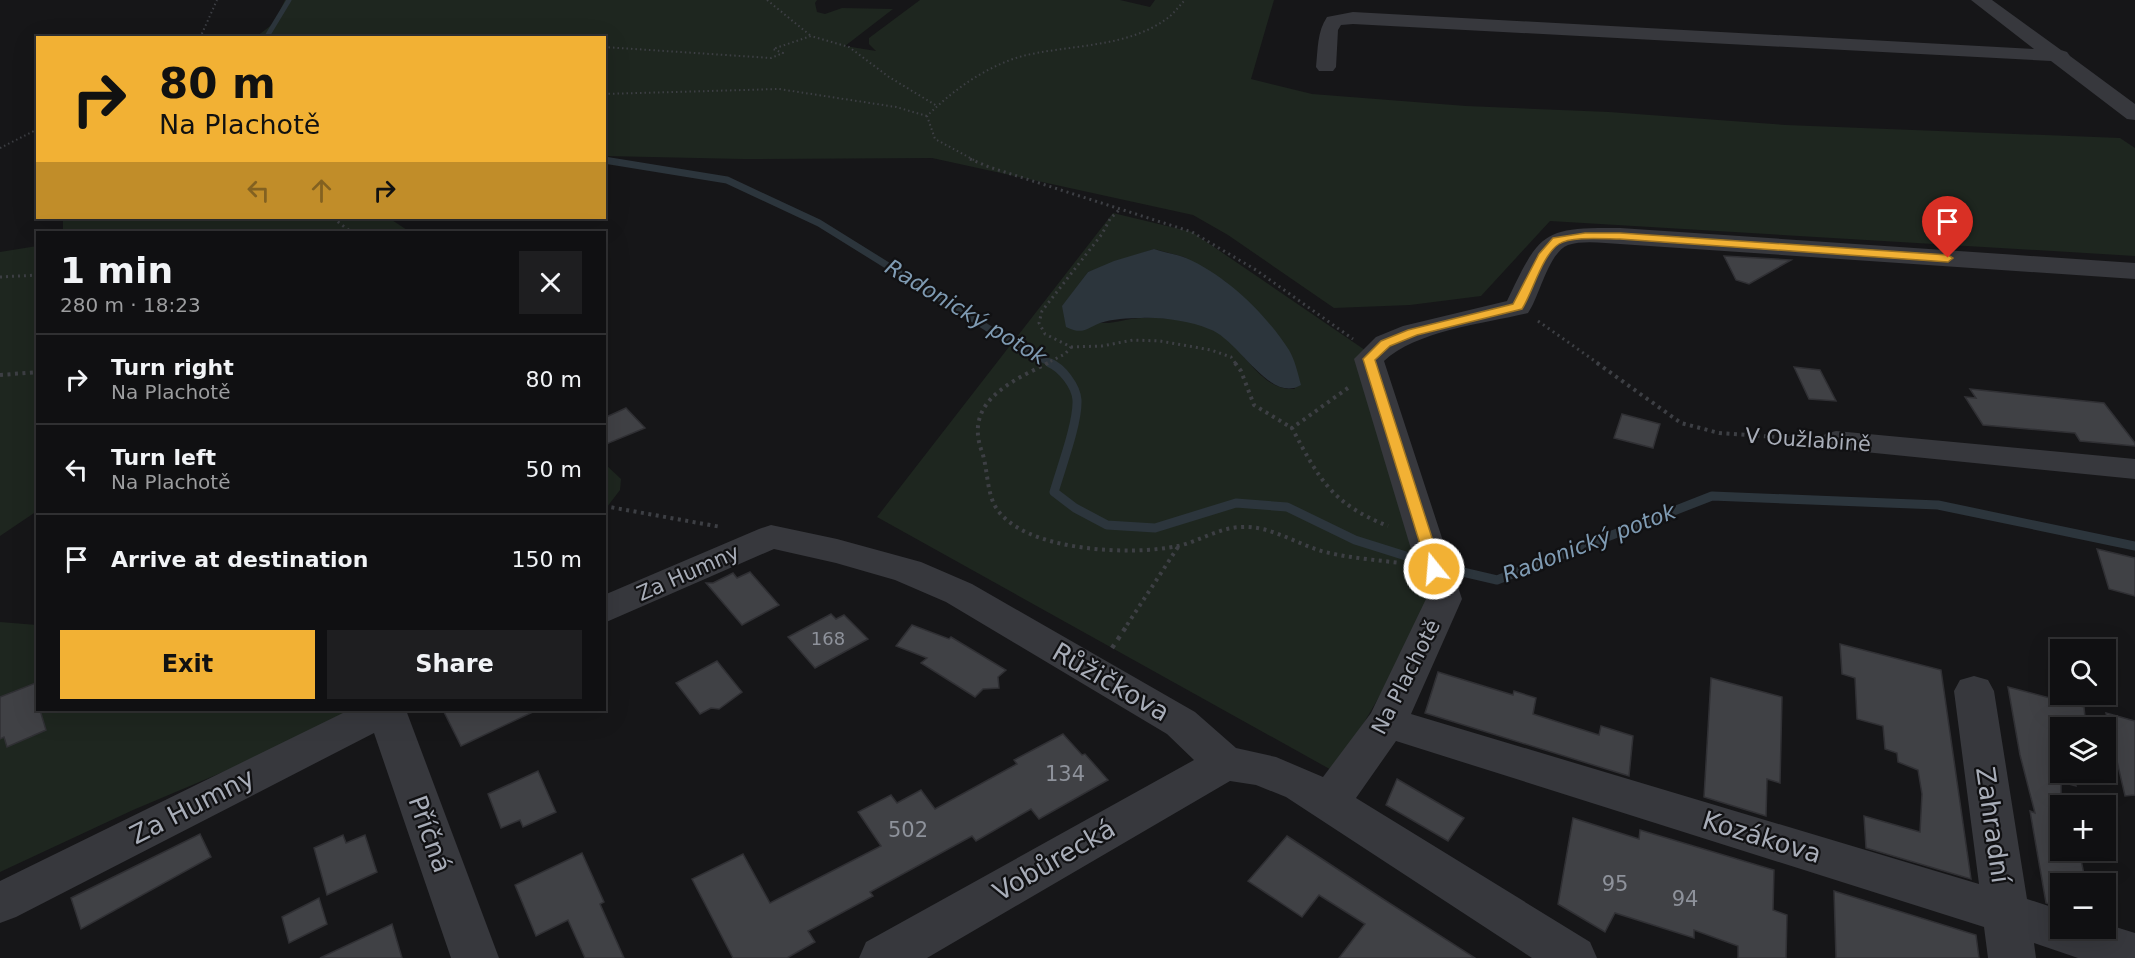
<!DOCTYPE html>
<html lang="en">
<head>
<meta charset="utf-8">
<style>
	body { margin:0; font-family:"DejaVu Sans",sans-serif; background:#1e1e20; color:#f1f3f6; height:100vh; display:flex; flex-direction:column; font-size:22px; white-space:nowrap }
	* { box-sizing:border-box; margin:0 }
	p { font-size:20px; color:#9c9d9f }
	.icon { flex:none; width:33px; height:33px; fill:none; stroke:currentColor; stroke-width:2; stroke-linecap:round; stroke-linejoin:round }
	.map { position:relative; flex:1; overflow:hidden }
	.details { position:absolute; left:36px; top:231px; width:570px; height:480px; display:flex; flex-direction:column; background:#101012; border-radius:0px; box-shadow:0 6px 24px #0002,0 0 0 2px #303032 }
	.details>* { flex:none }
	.top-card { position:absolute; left:36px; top:36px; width:570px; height:183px; border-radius:0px; box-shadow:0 6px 24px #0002,0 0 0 2px #303032; background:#f2b134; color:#111; overflow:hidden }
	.fabs { position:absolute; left:2050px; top:639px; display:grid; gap:12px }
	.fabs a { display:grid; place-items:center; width:66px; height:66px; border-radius:0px; background:#101012; box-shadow:0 6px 24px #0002,0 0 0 2px #303032; font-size:30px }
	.pin { position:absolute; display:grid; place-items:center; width:51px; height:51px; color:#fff; margin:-62px -26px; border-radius:50% 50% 50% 0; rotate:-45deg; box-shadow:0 0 6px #0007 }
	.pin .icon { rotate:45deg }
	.me { position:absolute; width:66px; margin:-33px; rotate:343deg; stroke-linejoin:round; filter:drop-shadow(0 0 4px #0008) }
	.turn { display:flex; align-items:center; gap:21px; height:126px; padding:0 24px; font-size:27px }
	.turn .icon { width:78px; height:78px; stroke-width:2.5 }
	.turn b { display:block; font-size:42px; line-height:51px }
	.lanes { display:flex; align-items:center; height:57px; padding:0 24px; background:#0003; justify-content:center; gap:30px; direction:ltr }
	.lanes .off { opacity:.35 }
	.round { display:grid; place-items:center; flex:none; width:63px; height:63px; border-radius:0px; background:#1e1e20 }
	.summary { display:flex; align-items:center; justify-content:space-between; height:102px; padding:0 24px }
	h1 { font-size:36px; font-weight:600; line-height:45px }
	.primary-button { display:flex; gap:12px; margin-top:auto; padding:12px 24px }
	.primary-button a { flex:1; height:69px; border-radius:0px; background:#f2b134; color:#111; font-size:24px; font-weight:600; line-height:69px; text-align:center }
	.primary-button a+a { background:#1e1e20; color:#f1f3f6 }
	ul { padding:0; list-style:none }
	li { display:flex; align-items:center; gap:18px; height:90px; padding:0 24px; border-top:2px solid #303032 }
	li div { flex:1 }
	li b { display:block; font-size:22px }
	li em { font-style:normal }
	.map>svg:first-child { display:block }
	.green { fill:#1e261f; fill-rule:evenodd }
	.water { fill:#2c353c }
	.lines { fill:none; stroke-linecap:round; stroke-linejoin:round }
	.stream-far2 { stroke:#2c353c; stroke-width:5 }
	.stream-far1 { stroke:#2c353c; stroke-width:7 }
	.stream { stroke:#2c353c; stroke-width:9 }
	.building { fill:#404145; stroke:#303034; stroke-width:1.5 }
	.path-far3 { stroke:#3d3f44; stroke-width:2; stroke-dasharray:1.5 3; stroke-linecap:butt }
	.path-far2 { stroke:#3d3f44; stroke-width:3; stroke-dasharray:2 4; stroke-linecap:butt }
	.path-far1 { stroke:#3d3f44; stroke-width:4; stroke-dasharray:3 4.5; stroke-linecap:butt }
	.path { stroke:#3d3f44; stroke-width:4.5; stroke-dasharray:4 6; stroke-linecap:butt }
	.minor { fill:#37383d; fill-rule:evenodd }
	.route { fill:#f2b134; stroke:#9d7322; stroke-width:1.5 }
	.labels { text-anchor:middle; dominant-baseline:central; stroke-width:4.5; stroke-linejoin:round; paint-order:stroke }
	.number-label { font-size:18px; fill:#8e929b }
	.street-label { font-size:21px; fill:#a8adb8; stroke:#111113 }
	.near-number-label { font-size:21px; fill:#8e929b }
	.water-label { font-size:22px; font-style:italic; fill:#7f9bb3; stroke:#111113 }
	.near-street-label { font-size:26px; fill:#a8adb8; stroke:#111113 }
</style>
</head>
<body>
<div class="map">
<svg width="2135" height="958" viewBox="0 0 2135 958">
	<rect width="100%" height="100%" fill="#161618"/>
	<!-- green -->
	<g class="green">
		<path d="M285,0h532l-2,3 2,9 8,2 17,-6 51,1 -48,37 31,5 -7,-7v-6l51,-38h200l30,7 5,-7h119l-23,79 61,15 154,12 143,6 177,13 334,13 15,10v108l-585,-35 -69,75 -71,9 -76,3 -106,-73 -35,-20 -261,-57 -189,1 -138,-3 -1,-118 -348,-1 18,-14z"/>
		<path d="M1113,213l79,19 189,129 52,244 -98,167 -458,-255zM1154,249l30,8 42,25 69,107c-37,2 -50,-43 -80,-58 -20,-11 -50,-14 -73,-13 -13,0 -28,6 -41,5 -12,-2 -27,-12 -38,-17l25,-34z"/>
		<path d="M63,218h326l21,14h-347z"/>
		<path d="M37,246v265l-37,25v-284z"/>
		<path d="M605,464l16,15 -1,11 -13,17 -2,-1z"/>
		<path d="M0,622l37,3 1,85h322l-21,13 -206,87 -133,62z"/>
	</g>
	<!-- water -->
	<path class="water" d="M1154,249c11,4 22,5 32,9 41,18 79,55 103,92 6,10 9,24 12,35 -32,19 -62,-46 -92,-56 -20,-8 -46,-12 -68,-11 -12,0 -30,1 -41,5 -15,6 -17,12 -34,4l-4,-21 26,-34 26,-11z"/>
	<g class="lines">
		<!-- stream-far2 -->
		<g class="stream-far2">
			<path d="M266,38l23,-38"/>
			<path d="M604,160h4"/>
		</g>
		<!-- stream-far1 -->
		<path class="stream-far1" d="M604,160l123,20 92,43 201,125 33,16"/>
		<!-- stream -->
		<g class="stream">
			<path d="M1050,363c12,5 26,23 27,37 1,23 -16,68 -23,92l21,16 32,17 48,3 81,-25 51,4 68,33 70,22"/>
			<path d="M1441,567l56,13 215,-84 226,9 197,41"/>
		</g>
	</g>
	<!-- building -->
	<g class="building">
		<path d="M1724,256l67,4 -42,24 -13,-4z"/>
		<path d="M1794,367l26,3 16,31 -27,-2z"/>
		<path d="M1970,389l134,14 31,40v3l-55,-5 -5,-8 -92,-8 -18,-28 11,1z"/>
		<path d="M626,408l19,20 -41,17v-27z"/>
		<path d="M1622,414l38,10 -7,24 -39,-10z"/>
		<path d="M2097,549l38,9v38l-26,-7z"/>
		<path d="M750,572l29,33 -37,20 -36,-42h7l20,-10 4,5z"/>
		<path d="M831,614l5,5 8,-4 24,24 -53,29 -27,-31z"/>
		<path d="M912,625l37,14 2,-2 55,33 -8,7 1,11 -16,1 -8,8 -54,-34 6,-5 -31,-12z"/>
		<path d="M1840,644l101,26 30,209 -105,-31 -2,-32 56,16 2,-38 -4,-24 -20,-8 -1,-9 -12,-4 -2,-23 -26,-7 -2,-41 -13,-4z"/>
		<path d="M717,661l25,31 -23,17 -8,-1 -11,6 -24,-31z"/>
		<path d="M1438,672l75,23 1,-4 22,7 -3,16 66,21 2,-9 32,10 -4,40 -204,-63z"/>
		<path d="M1711,678l71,19 -2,86 -13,-4 -1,37 -62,-19z"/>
		<path d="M38,682v28h2l6,20 -39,17 -3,-10 -4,2v-42z"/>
		<path d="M2008,687l76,20 2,21h-25v44h12l3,14 -15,-4v68h18l7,34h-25v24l-15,-5 -16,-92 5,2 -15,-58z"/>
		<path d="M443,710h94l-76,36z"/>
		<path d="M2106,713l29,8v74l-10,1z"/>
		<path d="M1063,734l19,21 3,-1 23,26 -69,39 -8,-10 -55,32 -4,-5 -102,56 3,4 -65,35 7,11 -28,16h-54l-41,-79 51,-25 27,49 111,-57 -23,-34 33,-17 6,8 24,-13 14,19 82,-45 -3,-4z"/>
		<path d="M538,771l18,41 -33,15 -3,-7 -19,8 -13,-34z"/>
		<path d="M1397,779l67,39 -16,23 -62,-36z"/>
		<path d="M1573,818l66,21 1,-9 134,40 -1,40 14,5 -1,43h-48v-12l-44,-16v8l-79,-25 -10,19 -47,-28z"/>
		<path d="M200,834l11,23 -130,72 -10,-31z"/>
		<path d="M343,835l3,8 19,-8 12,37 -50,23 -13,-47z"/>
		<path d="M1287,836l96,63 92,59h-136l26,-34 -46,-29 -17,22 -54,-36z"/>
		<path d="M582,853l22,49 -4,2 24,54h-39l-17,-38 -32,16 -21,-51z"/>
		<path d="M1834,891l142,44 3,23h-143z"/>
		<path d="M319,898l8,26 -38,19 -7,-26z"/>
		<path d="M392,924l10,34h-82z"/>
	</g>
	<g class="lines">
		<!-- path-far3 -->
		<g class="path-far3">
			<path d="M767,0l44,36"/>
			<path d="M200,38l17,-38"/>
			<path d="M604,47l167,11 12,-5 -10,-4 38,-13 38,11 40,30 48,29"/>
			<path d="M604,94l175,-5 117,18 31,9"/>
			<path d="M0,148l38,-19"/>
			<path d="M974,160l-39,-21 -8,-23c26,-26 57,-48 92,-59 48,-13 109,-8 150,-40 6,-5 11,-12 16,-17"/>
		</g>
		<!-- path-far2 -->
		<g class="path-far2">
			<path d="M970,159l19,8 203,65 64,38 97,69"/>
			<path d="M333,218l18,14"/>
			<path d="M0,277l38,-2"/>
			<path d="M1538,321l61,43"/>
			<path d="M1071,347l31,-1 31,-6 27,1 51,9 20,7 5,7"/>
			<path d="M1045,364l20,-10 6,-7 -26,-13 -6,-11 3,-12 60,-77 8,-15 11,-11"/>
		</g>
		<!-- path-far1 -->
		<g class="path-far1">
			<path d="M1048,363c-36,18 -83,38 -67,86 7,18 5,40 14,57 26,46 137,50 183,40 22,-5 42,-19 65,-19 29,-1 55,18 82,25 25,6 51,8 76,11"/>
			<path d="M1235,363l6,8 13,34 38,23"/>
			<path d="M1597,363l84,60 38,10 86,6"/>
			<path d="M0,375l38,-3"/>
			<path d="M1348,388l-56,40c27,51 40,76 96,98"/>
			<path d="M604,506l117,21"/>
			<path d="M1127,625l51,-78"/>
		</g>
		<!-- path -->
		<path class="path" d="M1112,648l16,-24"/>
		<!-- minor -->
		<g class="minor">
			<path d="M1971,0h21l69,50 6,2 3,4 65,48v16l-8,-1 -76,-58 -698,-37 -12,1 -3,5 -2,37 -3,4h-14l-3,-4c2,-18 1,-35 11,-50l26,-5 681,37z"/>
			<path d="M1620,228l515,35v16l-515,-35c-16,-1 -37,-4 -52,1 -20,8 -28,51 -40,68 -42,10 -113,18 -144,48l78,238 -51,115 568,170 -25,-193 6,-11 14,-4 14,4 6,11 33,208 34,11v18h45v-4l29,9v25h-57l-44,-15 2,15h-48l-4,-31 -588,-186 -40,57 234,144 7,16h-65l-246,-161 -30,-12 -26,-4 -303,177h-68l7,-16 328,-182 -27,-26 -221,-132 -51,-22 -59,-17 -62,-14 -170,74v-28l155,-66 12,-4 66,14 84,23 51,22 223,128 41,36 40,9 47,20 48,-64 55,-114 -72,-240 22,-22 27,-11 104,-25c33,-69 35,-74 113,-73z"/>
			<path d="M1836,431l299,28v20l-310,-31 -5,-7 5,-7z"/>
			<path d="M349,710h57l93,248h-48l-77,-225 -358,184 -16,6v-42z"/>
		</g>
	</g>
	<!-- route -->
	<path class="route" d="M1585,233h35l328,22 5,3 -5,4 -328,-23c-15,0 -49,-3 -61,5 -17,11 -26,48 -37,65l-105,26 -27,11 -15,14 67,209 -8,5 -5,-1 -66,-214 18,-18 27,-11 105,-26 26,-50 14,-16z"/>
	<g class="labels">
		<!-- number labels -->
		<g class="number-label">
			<text x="828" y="638">168</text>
		</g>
		<!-- street labels -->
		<g class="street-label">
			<text transform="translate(1808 440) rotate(4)">V Oužlabině</text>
			<text transform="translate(688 573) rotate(-24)">Za Humny</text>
			<text transform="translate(1406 677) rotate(-63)">Na Plachotě</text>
		</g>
		<!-- near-number labels -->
		<g class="near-number-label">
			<text x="1065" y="774">134</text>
			<text x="908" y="830">502</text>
			<text x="1615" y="884">95</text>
			<text x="1685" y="899">94</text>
		</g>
		<!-- water labels -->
		<g class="water-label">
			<text transform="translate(966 312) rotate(31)">Radonický potok</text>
			<text transform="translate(1589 543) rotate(-21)">Radonický potok</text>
		</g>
		<!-- near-street labels -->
		<g class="near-street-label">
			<text transform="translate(1111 682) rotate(30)">Růžičkova</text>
			<text transform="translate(192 806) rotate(-27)">Za Humny</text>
			<text transform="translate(1993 825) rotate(82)">Zahradní</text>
			<text transform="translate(430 834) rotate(70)">Příčná</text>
			<text transform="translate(1762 837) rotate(17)">Kozákova</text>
			<text transform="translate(1054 860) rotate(-30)">Vobůrecká</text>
		</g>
	</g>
</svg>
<div class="fabs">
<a><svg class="icon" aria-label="search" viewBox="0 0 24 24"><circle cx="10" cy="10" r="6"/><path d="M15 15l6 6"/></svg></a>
<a><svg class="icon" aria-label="layers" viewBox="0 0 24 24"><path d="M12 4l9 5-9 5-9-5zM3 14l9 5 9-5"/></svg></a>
<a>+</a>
<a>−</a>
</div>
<div class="pin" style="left:1948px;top:258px;background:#d93025"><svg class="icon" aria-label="arrive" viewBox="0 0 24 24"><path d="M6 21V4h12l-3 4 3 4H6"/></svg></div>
<svg class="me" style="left:1434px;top:569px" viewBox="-20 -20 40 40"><circle r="17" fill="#f2b134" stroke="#fff" stroke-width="3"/><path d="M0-11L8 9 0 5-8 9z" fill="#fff"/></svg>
<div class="top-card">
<div class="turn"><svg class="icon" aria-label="right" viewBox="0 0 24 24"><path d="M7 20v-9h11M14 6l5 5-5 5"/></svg><div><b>80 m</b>Na Plachotě</div></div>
<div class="lanes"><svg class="icon off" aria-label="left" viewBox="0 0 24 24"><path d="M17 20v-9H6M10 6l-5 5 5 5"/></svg><svg class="icon off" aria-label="ahead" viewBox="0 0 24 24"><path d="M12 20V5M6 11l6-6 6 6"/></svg><svg class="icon" aria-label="right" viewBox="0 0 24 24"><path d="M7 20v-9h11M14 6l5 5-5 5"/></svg></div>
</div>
<section class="details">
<div class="summary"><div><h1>1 min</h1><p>280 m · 18:23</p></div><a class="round"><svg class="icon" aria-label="close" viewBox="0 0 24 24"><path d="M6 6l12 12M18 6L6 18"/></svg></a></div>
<ul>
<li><svg class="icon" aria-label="right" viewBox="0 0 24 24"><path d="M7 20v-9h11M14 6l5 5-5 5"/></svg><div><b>Turn right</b><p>Na Plachotě</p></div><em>80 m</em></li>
<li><svg class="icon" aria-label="left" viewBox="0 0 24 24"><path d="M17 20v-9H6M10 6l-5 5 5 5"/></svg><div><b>Turn left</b><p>Na Plachotě</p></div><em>50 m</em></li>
<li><svg class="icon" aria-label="arrive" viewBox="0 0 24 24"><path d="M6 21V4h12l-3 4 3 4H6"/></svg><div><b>Arrive at destination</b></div><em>150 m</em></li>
</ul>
<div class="primary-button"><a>Exit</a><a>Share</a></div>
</section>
</div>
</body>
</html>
